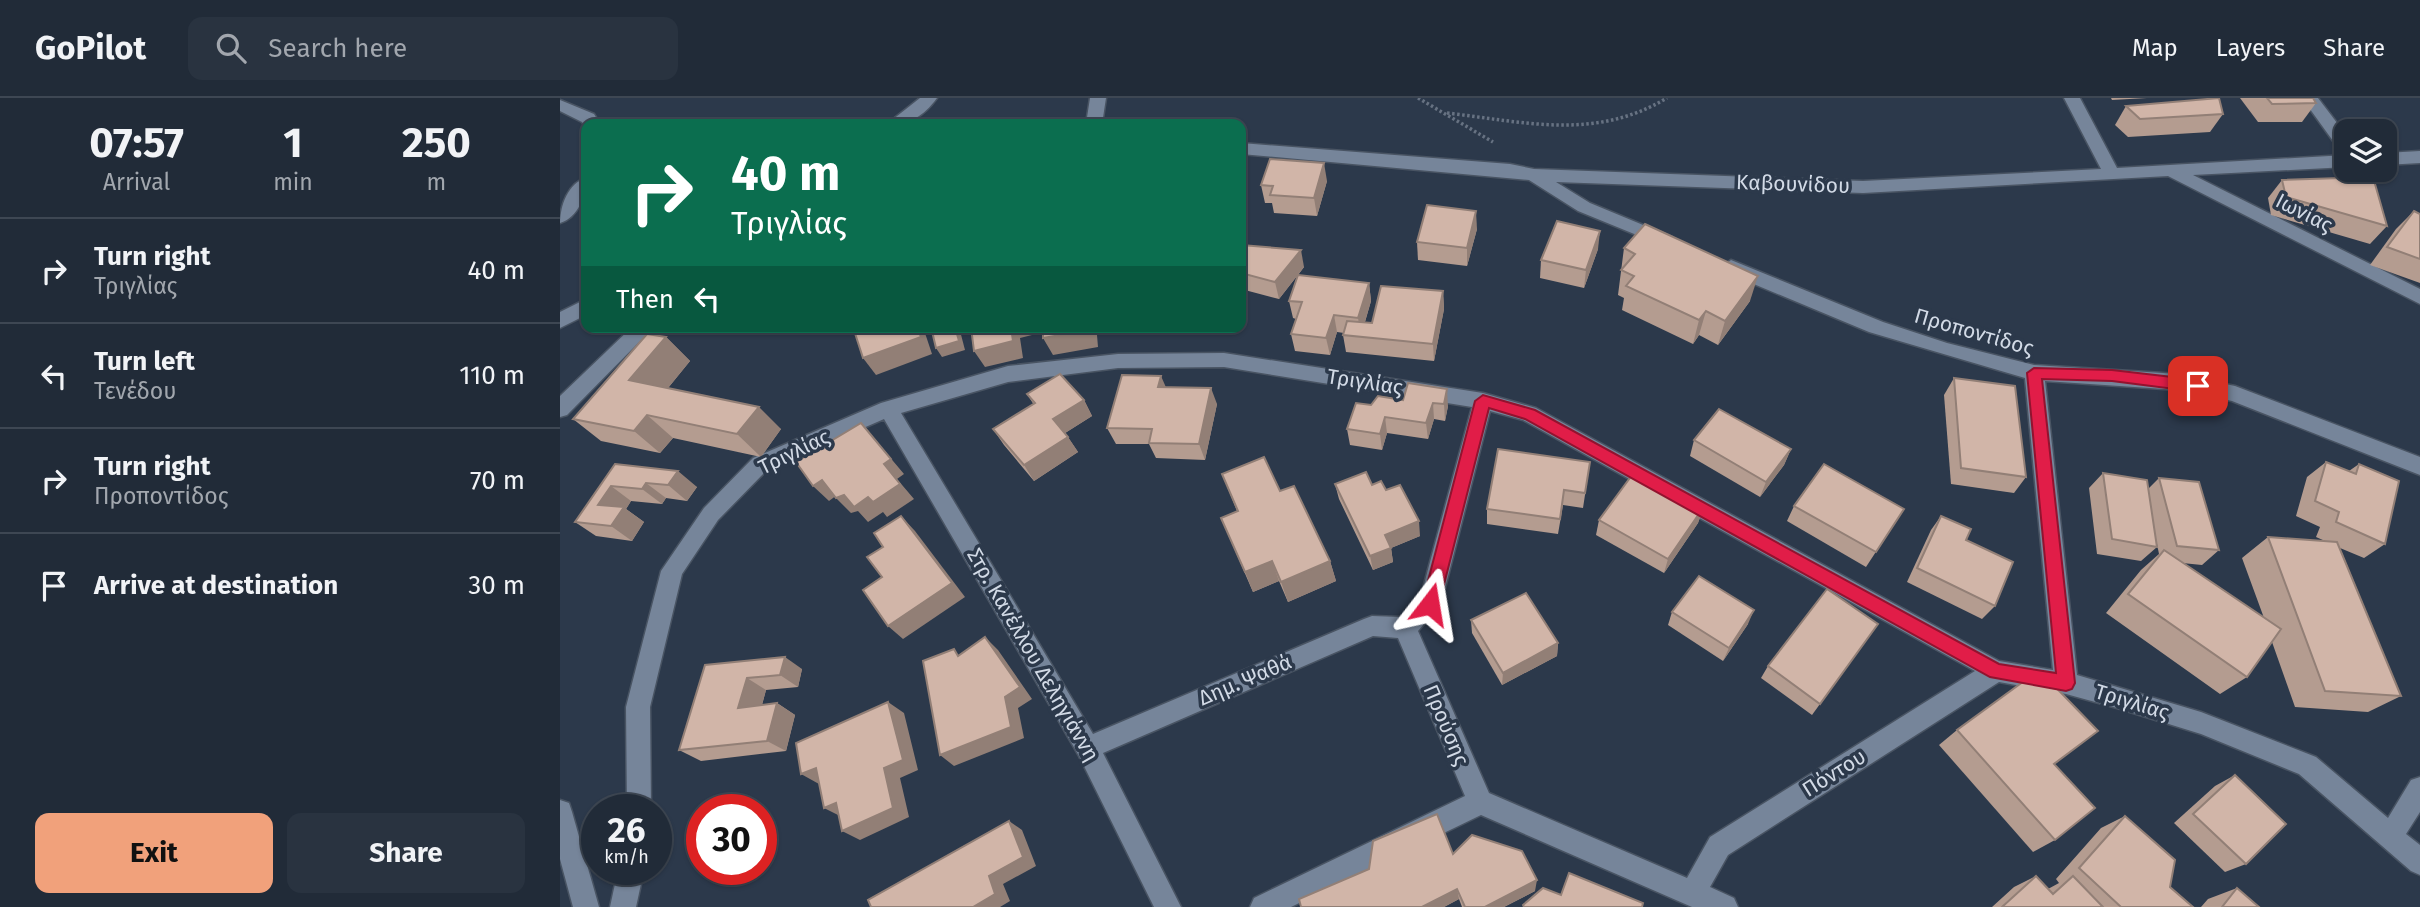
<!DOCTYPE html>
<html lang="en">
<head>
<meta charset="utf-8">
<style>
	body { margin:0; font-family:"Fira Sans",sans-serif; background:#293340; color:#f1f3f6; height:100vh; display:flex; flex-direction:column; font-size:26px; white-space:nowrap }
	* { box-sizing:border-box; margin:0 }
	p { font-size:23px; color:#a2a7ae }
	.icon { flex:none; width:38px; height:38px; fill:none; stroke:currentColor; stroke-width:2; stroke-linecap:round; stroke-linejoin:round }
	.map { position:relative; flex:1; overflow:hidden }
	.details { display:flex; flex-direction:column; background:#212b38; width:560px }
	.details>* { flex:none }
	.guide { position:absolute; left:21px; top:21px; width:665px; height:214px; border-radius:14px; box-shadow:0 2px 5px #0004,0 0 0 2px #3e4753; background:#0b6e4f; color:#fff; overflow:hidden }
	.controls { position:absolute; left:1774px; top:21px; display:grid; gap:14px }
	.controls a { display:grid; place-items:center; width:63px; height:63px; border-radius:14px; background:#212b38; box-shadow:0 2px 5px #0004,0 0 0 2px #3e4753; font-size:35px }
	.speed { position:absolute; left:21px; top:696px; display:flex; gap:14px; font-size:35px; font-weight:700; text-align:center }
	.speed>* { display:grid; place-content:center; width:91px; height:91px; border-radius:50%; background:#212b38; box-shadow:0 2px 5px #0004,0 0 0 2px #3e4753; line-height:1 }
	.speed small { font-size:18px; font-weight:400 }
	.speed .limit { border:10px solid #d22; background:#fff; color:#111 }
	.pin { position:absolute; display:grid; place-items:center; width:60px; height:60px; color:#fff; margin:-30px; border-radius:14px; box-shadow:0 4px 10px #0006 }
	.me { position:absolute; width:77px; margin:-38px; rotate:14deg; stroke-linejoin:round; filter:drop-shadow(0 0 5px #0008) }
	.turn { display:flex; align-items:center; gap:24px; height:147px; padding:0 35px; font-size:32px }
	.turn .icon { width:91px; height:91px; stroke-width:2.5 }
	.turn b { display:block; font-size:49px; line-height:60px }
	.then { display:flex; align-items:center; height:66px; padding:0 35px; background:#0003; gap:14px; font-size:26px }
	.eta { display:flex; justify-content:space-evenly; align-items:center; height:119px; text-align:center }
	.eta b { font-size:42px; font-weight:700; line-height:49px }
	.button { display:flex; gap:14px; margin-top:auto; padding:14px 35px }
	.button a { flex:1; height:80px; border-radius:14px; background:#f1a17b; color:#111; font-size:28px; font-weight:700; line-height:80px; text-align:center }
	.button a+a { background:#293340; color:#f1f3f6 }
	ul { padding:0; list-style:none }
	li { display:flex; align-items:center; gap:21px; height:105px; padding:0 35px; border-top:2px solid #3e4753 }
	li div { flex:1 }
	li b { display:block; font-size:26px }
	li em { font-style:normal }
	header { display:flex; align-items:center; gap:42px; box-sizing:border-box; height:98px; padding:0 35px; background:#212b38; border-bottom:2px solid #3e4753 }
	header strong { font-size:33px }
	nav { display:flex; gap:38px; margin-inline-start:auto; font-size:24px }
	.search { width:490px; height:63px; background:#293340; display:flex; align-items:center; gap:18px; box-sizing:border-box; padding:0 24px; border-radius:14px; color:#a2a7ae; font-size:26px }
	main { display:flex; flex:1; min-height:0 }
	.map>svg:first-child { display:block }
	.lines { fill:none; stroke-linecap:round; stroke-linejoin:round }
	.street-casing { stroke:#495463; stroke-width:3 }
	.path { stroke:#677282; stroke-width:3.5; stroke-dasharray:2.5 2.5; stroke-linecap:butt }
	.street { fill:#76859a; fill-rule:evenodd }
	.wall { fill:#b49c90 }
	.shaded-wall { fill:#927f76 }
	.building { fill:#d1b5a8; stroke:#927f76; stroke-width:2 }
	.route { fill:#e11d48; stroke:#92132f; stroke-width:2 }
	.labels { text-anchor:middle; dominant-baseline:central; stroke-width:7; stroke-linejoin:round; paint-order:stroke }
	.street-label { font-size:21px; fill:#d2dae6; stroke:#2c394b }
</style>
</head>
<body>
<header>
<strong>GoPilot</strong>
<div class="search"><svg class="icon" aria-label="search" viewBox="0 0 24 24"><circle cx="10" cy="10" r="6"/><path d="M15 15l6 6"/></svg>Search here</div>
<nav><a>Map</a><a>Layers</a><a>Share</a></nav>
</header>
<main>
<section class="details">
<div class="eta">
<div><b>07:57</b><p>Arrival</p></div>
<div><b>1</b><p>min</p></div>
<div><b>250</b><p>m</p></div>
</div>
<ul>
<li><svg class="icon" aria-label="right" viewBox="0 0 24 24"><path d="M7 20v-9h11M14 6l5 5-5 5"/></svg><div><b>Turn right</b><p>Τριγλίας</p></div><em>40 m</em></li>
<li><svg class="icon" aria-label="left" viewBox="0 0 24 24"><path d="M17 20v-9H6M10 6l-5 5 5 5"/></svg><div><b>Turn left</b><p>Τενέδου</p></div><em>110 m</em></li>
<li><svg class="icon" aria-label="right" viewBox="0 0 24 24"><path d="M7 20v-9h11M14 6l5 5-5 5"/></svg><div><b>Turn right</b><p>Προποντίδος</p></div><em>70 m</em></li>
<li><svg class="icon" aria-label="arrive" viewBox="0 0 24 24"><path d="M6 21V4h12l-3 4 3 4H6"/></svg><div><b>Arrive at destination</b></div><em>30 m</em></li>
</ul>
<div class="button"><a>Exit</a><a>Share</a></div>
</section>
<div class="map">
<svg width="1860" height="809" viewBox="0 0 1860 809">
	<rect width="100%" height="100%" fill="#2c394b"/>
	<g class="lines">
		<defs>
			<g id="street">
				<path d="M360,0h17c-14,19 -27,26 -50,26z"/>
				<path d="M530,0h16l-4,26h-16z"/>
				<path d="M1504,0h16l37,70 230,-13v12l-154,8 227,114v15l-252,-128 -305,17 -307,-11 34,21 82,34 3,4 -3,4 -6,2 -88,-36 -49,-31 -288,-26v-11l269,21 24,5 329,12 238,-12z"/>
				<path d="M1742,0h16l29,38v17l-6,-1z"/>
				<path d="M0,2l34,14 6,10h-14v4l-4,-6 -22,-11z"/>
				<path d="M1860,53v12l-35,2v-12z"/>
				<path d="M26,80c1,16 -8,40 -26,45 0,-17 8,-40 26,-45z"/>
				<path d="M1171,162l152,62 64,21 87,22 145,9 56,12 185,71v18l-188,-74 -53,-11 -134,-9 32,294 124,37 115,45 72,61 23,-38 9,-3v35l-14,22 14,11v30l-9,-4 -112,-97 -98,-40 -84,-26 -51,-14 -67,-12 -271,173 -18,32 24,11 4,9h-46l-211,-92 -190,92h-41l4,-9 211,-102 -67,-158 -25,-2 -270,117 78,154h-27l-75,-151 -195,-337 -117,51 -49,50 -36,54 -32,133 1,103h-24l-1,-103 35,-136 43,-63 49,-50 128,-55 127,-37 110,-12 106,-1 259,40 53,15 463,253 54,9 -28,-292 -156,-46 -144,-60 -3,-5zM664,269l248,40 -52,192 -20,18 -28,-1 -8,3 -271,115 -192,-321 107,-31 110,-14zM930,313l33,9 452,251 -265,166 -23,41 -198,-85 -71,-162 23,-27z"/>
				<path d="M26,201v16l-26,13v-16z"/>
				<path d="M72,229h22l-87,88 -7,2v-21z"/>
				<path d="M0,702l9,3 3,9 27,95h-26l-13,-48z"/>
				<path d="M58,772h26l-8,37h-26z"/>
			</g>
		</defs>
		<!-- street casing -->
		<use href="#street" class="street-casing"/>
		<!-- path -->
		<g class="path">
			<path d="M858,0l75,44"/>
			<path d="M887,15c78,9 148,28 220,-15"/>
		</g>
		<!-- street -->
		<use href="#street" class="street"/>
	</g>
	<!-- wall -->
	<g class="wall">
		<path d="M1551,0h36l-35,2z"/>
		<path d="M1680,0h73l3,5 -14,19h-44z"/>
		<path d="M1566,8l97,8 -13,18 -82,5 -13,-12z"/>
		<path d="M1722,82l105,46 -17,18 -99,-29 -3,-17z"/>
		<path d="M767,83l-10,35 -43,-3 -2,-10h-7l-4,-18z"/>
		<path d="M1854,113l6,3v69l-50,-18 26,-36z"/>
		<path d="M917,131l-10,37 -49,-6 -1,-18z"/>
		<path d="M681,147l63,22 -6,8 71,8 2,18 -6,21 7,1 71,-32 1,18 -10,52 -88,-9 -3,-17 1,-2 -7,-1 -7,23 -35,-4 -4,-17 5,-15 -3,-1 -4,-17 8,-25 -18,23 -38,-10z"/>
		<path d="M1064,150l126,53 -32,44 -19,-10 -6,9 -71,-34 2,-12 -6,-3z"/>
		<path d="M1038,151l-14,39 -44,-10 1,-18z"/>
		<path d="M106,239l24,24 -22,27 113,41 -20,28 -88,-19 -13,15 -59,-12 -28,-22z"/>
		<path d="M1394,280l72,99 -12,16 -63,-9 -7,-89z"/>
		<path d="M848,285l40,23 -3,15 -11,-2 -6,20 -41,-6 -5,17 -32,-5 -3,-16 24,-24 32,-5z"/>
		<path d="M606,289l51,17 -12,56 -49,-2 -7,-14h-33l-9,-16z"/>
		<path d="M467,296l57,6 8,16 -27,17 13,19 -44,29 -30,-36 -11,-16 41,-24z"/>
		<path d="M1134,342l97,9 -7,16 -24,32 -70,-41z"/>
		<path d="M1030,364l-7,46 -20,-3 -5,29 -71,-10v-15z"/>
		<path d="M1766,364l23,9 10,-7 26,80 -21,14 -24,-10 61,148 -33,16 -73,-5 -23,-65 -25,35 -27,17 -114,-81 35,-43 18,-16 -2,-10v3l-16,14 -44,-7 -8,-66 14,-15 45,16 11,-11 60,72 -17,15 -20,-2 82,55 -22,-60 26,-21 57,4 -9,-4 4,-10 -24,-11 11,-39z"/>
		<path d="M55,366l82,23 -10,14 -21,-3 -4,6 -31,-3 -5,8 18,13 -12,19 -36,-5 -21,-14z"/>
		<path d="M662,376l58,17 50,70 6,20 -48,21 -9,-21 -26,11 -32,-74 16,-7z"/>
		<path d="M775,386l37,1 14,5 34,46 -29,12 2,14 -20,8 -34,-71z"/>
		<path d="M1234,408l110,3 -38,58 -79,-46z"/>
		<path d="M1143,410l-5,15 -34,50 -68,-38 3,-15z"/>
		<path d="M1381,418l54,90 -13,13 -75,-37 24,-52z"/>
		<path d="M1112,514l76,12 -25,37 -55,-36z"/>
		<path d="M911,522l87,23 -1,13 -55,29 -30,-52z"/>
		<path d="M1318,526l-66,91 -51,-37 7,-12z"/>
		<path d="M145,567l97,4 -4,18 -32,3 -4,15 15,-2 18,12 -9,36 -85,10 -22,-11z"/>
		<path d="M1397,632l98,110 -22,12 -94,-107z"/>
		<path d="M1675,677l11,89 -21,8 -51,-49 41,-37z"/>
		<path d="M1565,718l45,71 23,20h-201l22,-20 22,-11 12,13 11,-6 -3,-4 45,-51z"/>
		<path d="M893,756l82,37 -31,16h-42l-3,-8 -15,8h-143z"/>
		<path d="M1677,790l22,19h-58l7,-8z"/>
	</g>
	<!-- shaded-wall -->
	<g class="shaded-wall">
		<path d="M764,65l3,18 -10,35 -3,-18z"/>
		<path d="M916,113l1,18 -10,37v-18z"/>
		<path d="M1040,133l-2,18 -14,39 2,-18z"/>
		<path d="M741,152l3,17 -25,32 -4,-17z"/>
		<path d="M1198,178l-8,25 -32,44 7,-24z"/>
		<path d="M809,185l2,18 -10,34 -3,-17z"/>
		<path d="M883,193l1,18 -10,52 -1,-17z"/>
		<path d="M1146,213l-7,24 -6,9 6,-24z"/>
		<path d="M774,217l3,17 -7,23 -4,-17z"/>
		<path d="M357,229h6l9,27 -56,21 -13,-17z"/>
		<path d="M395,229h4l6,23 -23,7 -6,-9z"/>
		<path d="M451,229h20l1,8 -12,3 3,20 -38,9 -11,-16z"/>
		<path d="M529,229h31v3l-23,5 1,12 -45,8 -10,-17z"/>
		<path d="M106,239l24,24 -35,43 -26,-24z"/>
		<path d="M601,278l7,16 -10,-5z"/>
		<path d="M651,290l6,16 -12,56 -6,-16z"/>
		<path d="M887,291l1,17 -3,15 -1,-17z"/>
		<path d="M524,302l8,16 -30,19 -9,-16z"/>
		<path d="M873,305l1,16 -6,20 -2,-16z"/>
		<path d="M199,309l22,22 -20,28 -24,-23z"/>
		<path d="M87,317l26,23 -13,15 -26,-22z"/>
		<path d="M825,319l2,16 -5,17 -2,-16z"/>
		<path d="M301,325l43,51 -7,5 17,20 -27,18 -4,-5 -15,10 -10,-11 -7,2 -15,-15 48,-34z"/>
		<path d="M508,339l10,15 -44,29 -10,-16z"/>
		<path d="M1231,351l-7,16 -24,32 6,-15z"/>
		<path d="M118,373l19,16 -10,14 -19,-16z"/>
		<path d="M262,382l15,15 -8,6 -16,-15z"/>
		<path d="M86,385l20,15 -4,6 -20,-15z"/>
		<path d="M51,388l20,15 -5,8 18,13 -12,19 -21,-15 -13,-21z"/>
		<path d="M1143,410l-5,15 -34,50 4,-14z"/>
		<path d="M341,418l14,15 50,66 -62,42 -15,-13z"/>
		<path d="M859,423l1,15 -29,12 2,14 -20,8 -3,-14 15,-21z"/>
		<path d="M712,463l7,20 -26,11 -8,-20z"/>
		<path d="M770,463l6,20 -48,21 -7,-20z"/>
		<path d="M1194,512l-6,14 -25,37 6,-13z"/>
		<path d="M425,539l13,13 34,49 -14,9 6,30 -70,28 -14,-11z"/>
		<path d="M998,545l-1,13 -55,29 1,-12z"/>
		<path d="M225,559l17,12 -4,18 -18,-12z"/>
		<path d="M187,580l19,12 -8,29 -20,-11z"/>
		<path d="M328,604l16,11 14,57 -18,8 9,39 -49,23 -18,-9 42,-63z"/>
		<path d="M217,605l18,12 -9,36 -19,-10z"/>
		<path d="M256,670l3,16 -18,-10z"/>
		<path d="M276,705l6,14 -18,-9z"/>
		<path d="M449,723l13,9 14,36 -33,18 7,17 -10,6h-27z"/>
		<path d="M977,782l-2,11 -31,16h-19z"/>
		<path d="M897,791l2,10 -15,8h-22z"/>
	</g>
	<!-- building -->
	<g class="building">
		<path d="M1659,0l4,16 -83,5 -14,-13z"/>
		<path d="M1707,0h46l3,5 -44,1z"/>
		<path d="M710,61l54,4 -10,35 -44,-3 3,-9 -12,-1z"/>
		<path d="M1813,79l14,49 -101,-29 -4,-17z"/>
		<path d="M867,107l49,6 -9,37 -50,-6z"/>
		<path d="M1854,113l6,3v45l-33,-12z"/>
		<path d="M997,123l43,10 -14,39 -45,-10z"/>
		<path d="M1085,126l113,52 -33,45 -19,-10 -7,9 -73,-34 8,-10 -13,-6 14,-16 -11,-6z"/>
		<path d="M681,147l60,5 -26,32 -34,-9z"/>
		<path d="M738,177l71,8 -11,35 -24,-3 -8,23 -35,-4 11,-32 -13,-1z"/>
		<path d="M821,188l62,5 -10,53 -90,-9 4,-14 25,2z"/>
		<path d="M293,229h64l4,10 -58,21z"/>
		<path d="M371,229h24l4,14 -23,7z"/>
		<path d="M411,229h40l2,14 -39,10z"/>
		<path d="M483,229h46v3l-46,8z"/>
		<path d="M87,236l19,3 -37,43 130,27 -22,27 -90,-19 -13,16 -61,-12z"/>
		<path d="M500,276l24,26 -31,19 15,18 -44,28 -31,-36 42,-26 -8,-9z"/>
		<path d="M562,277l39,1 -3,11 53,1 -12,56 -50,-1 3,-14 -45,-1z"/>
		<path d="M1394,280l61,8 11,91 -65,-9z"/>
		<path d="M848,285l39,6 -3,15 -11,-1 -7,20 -41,-6 -5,17 -33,-5 9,-26 15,2 7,-9 25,4z"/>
		<path d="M1159,311l72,40 -25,33 -72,-42z"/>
		<path d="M301,325l30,36 -7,5 16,20 -27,18 -5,-5 -14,10 -10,-12 -8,3 -14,-18 -9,6 -17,-24z"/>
		<path d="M938,351l92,13 -5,31 -21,-3 -4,29 -73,-10z"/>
		<path d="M704,359l16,34 14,-5 36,75 -49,21 -9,-21 -27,11 -24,-54 17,-7 -16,-37z"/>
		<path d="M1766,364l30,12 3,-10 40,17 -14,63 -49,-22 3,-10 -24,-11z"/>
		<path d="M55,366l63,7 -10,14 -22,-2 -4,6 -31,-3 -13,19 26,2 -13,19 -36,-4z"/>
		<path d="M1264,366l80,45 -28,43 -82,-46z"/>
		<path d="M1075,373l68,37 -35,51 -69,-39z"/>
		<path d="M806,374l6,13 9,-4 5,9 14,-5 19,36 -34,14 6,13 -21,8 -35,-72z"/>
		<path d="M1543,375l44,7 10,67 -45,-8z"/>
		<path d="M1599,380l40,4 20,68 -42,-4z"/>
		<path d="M341,418l51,67 -64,43 -25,-36 19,-13 -15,-20 16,-10 -9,-14z"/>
		<path d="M1381,418l30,13 -5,11 47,22 -18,44 -78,-38z"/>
		<path d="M1708,439l69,5 64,154 -76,-5z"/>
		<path d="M1604,452l117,79 -34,48 -119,-83z"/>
		<path d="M1139,478l55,34 -25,38 -57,-36z"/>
		<path d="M1267,491l51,35 -58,80 -52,-38z"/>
		<path d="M966,495l32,50 -55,30 -32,-53z"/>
		<path d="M425,539l35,50 -15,10 6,30 -71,28 -17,-94 31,-12 4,7z"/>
		<path d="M225,559l-5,18 -33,3 -9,30 39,-5 -10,38 -88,9 26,-85z"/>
		<path d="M1479,572l59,61 -44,33 41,44 -40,32 -98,-110z"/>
		<path d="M328,604l15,58 -19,8 9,40 -51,23 -6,-28 -12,5 -8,-40 -15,6 -5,-31z"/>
		<path d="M1675,677l51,49 -40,40 -53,-50z"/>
		<path d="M877,716l16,40 19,-19 50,16 15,29 -52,27h-20l-8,-18 -35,18h-121l-2,-8 70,-30 4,-28z"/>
		<path d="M1565,718l50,44 -5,27 23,20h-72l-42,-39z"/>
		<path d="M449,723l14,36 -34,19 6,18 -22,13h-102l-3,-7z"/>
		<path d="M1009,775l74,30 -1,4h-118l-1,-2 20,-17 18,7z"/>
		<path d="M1476,778l17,18 20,-18 30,31h-101z"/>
		<path d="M1677,790l22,19h-37z"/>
	</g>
	<!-- route -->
	<path class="route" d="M1474,270l78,2 86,10 7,6 -7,6 -86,-11 -70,-2 33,304 -3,6 -6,2 -76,-14 -465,-258 -36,-11 -50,196 -9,8 -8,-8 53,-203 8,-6 52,15 464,254 57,9 -29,-300z"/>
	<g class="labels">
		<!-- street labels -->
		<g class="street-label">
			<text transform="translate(1233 86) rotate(2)">Καβουνίδου</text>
			<text transform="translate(1744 115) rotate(27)">Ιωνίας</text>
			<text transform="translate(1414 234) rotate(16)">Προποντίδος</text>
			<text transform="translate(805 284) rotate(9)">Τριγλίας</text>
			<text transform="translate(234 354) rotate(-26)">Τριγλίας</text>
			<text transform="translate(473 557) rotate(60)">Στρ. Κανέλλου Δεληγιάννη</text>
			<text transform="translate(685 582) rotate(-23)">Δημ. Ψαθά</text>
			<text transform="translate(1572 604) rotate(17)">Τριγλίας</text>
			<text transform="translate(886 627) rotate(67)">Προύσης</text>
			<text transform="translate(1274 675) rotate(-32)">Πόντου</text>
		</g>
	</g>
</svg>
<div class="controls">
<a><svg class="icon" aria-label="layers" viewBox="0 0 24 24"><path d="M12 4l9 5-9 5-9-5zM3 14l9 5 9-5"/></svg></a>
</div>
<div class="speed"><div>26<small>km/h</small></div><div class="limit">30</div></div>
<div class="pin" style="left:1638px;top:288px;background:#d93025"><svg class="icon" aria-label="arrive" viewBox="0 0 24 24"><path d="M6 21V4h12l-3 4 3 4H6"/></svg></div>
<svg class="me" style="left:870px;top:506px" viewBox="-20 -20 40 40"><path d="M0-17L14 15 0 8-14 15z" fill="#e11d48" stroke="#fff" stroke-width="4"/></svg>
<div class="guide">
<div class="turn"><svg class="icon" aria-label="right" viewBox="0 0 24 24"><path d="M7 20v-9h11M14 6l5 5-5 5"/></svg><div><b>40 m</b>Τριγλίας</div></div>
<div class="then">Then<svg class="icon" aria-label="left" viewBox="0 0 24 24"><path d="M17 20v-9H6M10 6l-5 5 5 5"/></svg></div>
</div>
</div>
</main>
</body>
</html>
